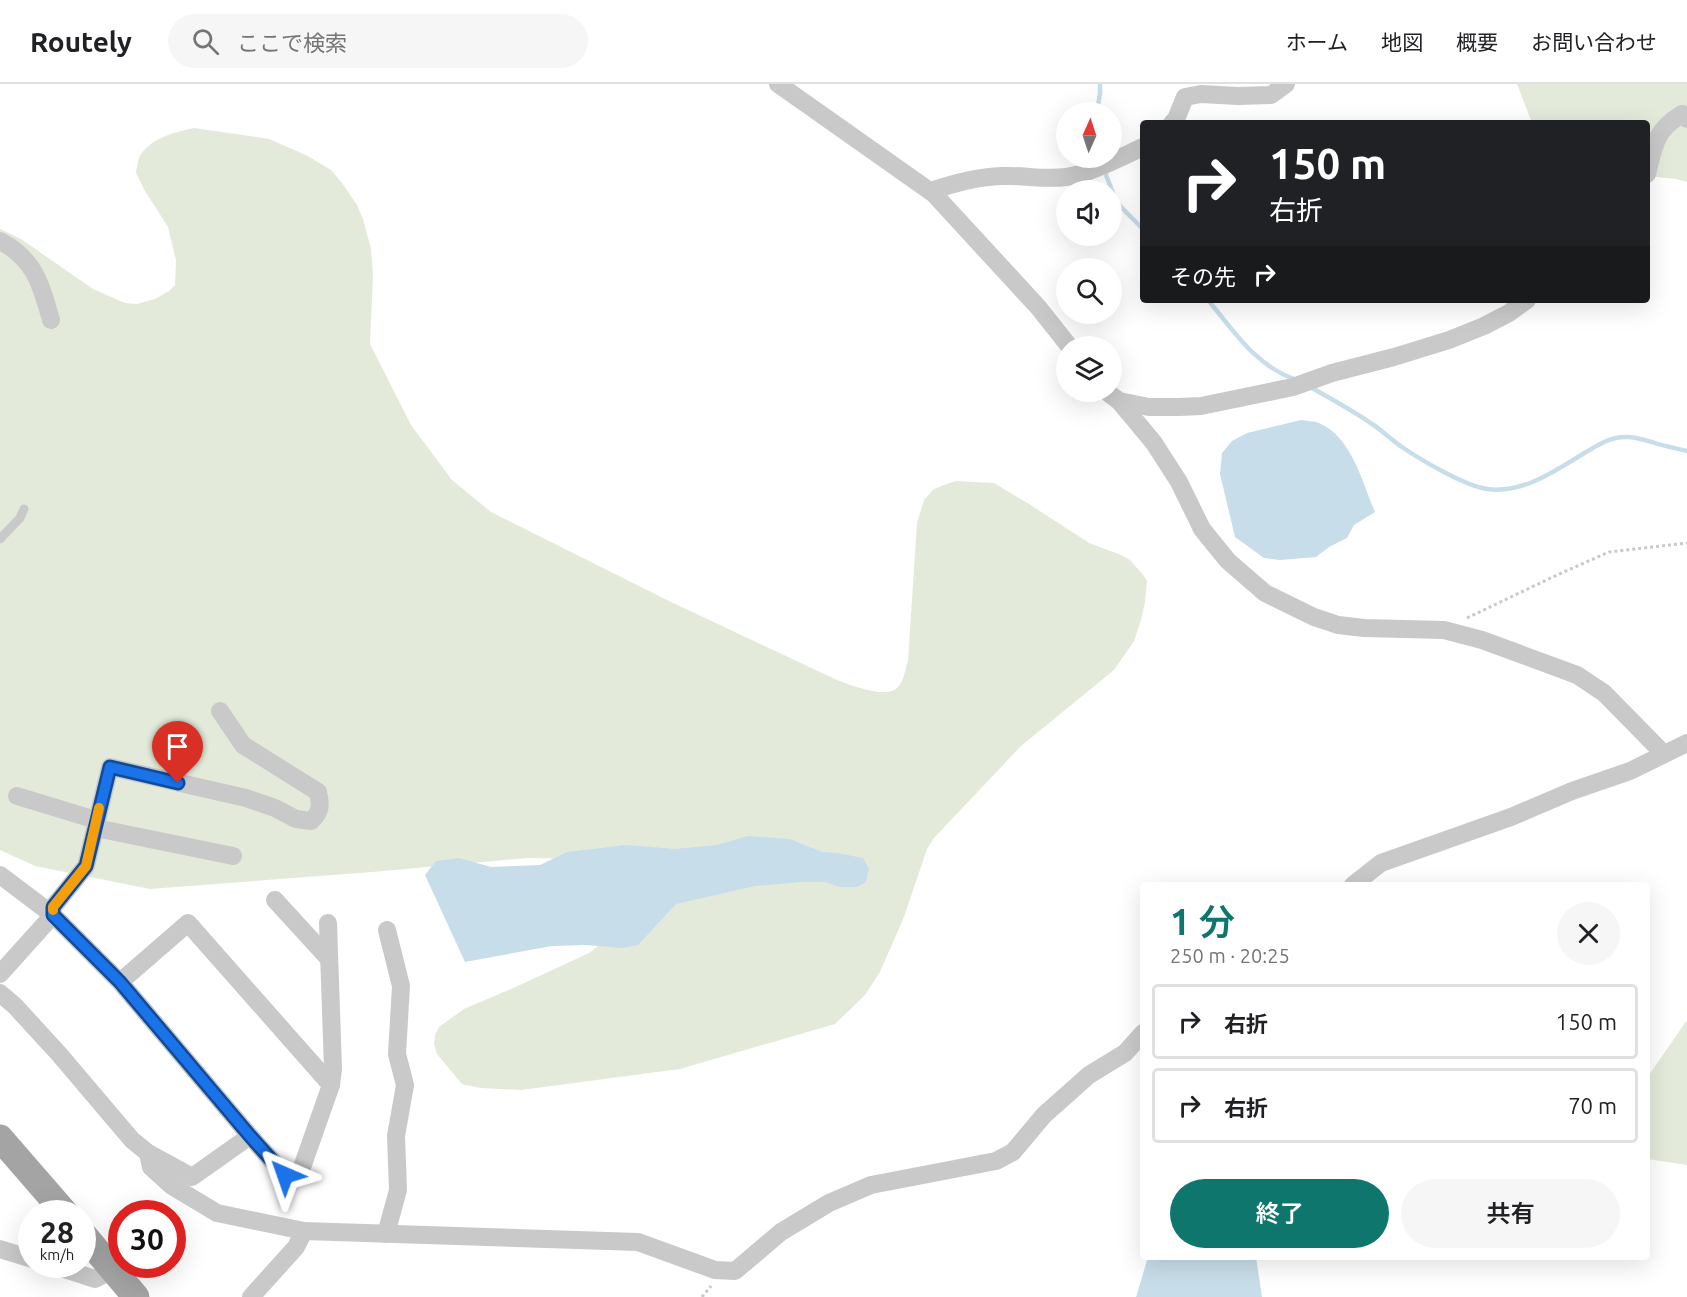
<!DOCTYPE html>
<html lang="ja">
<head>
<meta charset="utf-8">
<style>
	body { margin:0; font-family:Ubuntu,"Noto Sans JP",sans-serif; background:#f6f6f6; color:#202124; height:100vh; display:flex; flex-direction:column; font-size:22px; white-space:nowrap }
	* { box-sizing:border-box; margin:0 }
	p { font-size:20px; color:#757577 }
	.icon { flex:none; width:33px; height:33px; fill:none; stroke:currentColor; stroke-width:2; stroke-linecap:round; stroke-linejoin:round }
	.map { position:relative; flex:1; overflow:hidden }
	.drawer { position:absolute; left:1140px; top:798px; width:510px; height:378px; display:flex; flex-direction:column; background:#fff; border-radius:6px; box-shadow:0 6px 24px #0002 }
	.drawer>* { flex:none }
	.top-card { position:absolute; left:1140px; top:36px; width:510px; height:183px; border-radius:6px; box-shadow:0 6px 24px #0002; background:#202124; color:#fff; overflow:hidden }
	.needle { width:39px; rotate:3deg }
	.controls { position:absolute; left:1056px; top:18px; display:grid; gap:12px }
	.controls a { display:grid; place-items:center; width:66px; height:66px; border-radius:50%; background:#fff; box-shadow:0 6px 24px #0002; font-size:30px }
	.speed { position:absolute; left:18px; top:1116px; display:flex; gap:12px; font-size:30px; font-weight:700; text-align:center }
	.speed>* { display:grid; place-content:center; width:78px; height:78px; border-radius:50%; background:#fff; box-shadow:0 6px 24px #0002; line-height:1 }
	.speed small { font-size:15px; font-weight:400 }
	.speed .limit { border:9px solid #d22; background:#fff; color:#111 }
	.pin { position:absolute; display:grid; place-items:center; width:51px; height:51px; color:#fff; margin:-62px -26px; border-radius:50% 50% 50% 0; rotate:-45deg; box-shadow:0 0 6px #0007 }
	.pin .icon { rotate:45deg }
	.me { position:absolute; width:66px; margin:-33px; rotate:317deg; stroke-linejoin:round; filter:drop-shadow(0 0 4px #0008) }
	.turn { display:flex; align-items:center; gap:21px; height:126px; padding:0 30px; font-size:27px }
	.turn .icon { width:78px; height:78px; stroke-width:2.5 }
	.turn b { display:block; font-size:42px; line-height:51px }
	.then { display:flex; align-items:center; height:57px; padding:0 30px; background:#0003; gap:12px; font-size:22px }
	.round { display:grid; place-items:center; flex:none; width:63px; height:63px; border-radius:32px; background:#f6f6f6 }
	.headline { display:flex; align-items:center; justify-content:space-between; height:102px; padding:0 30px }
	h1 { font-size:36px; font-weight:600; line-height:45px; color:#0f766e }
	.button { display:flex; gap:12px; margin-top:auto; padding:12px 30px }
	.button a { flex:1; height:69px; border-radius:36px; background:#0f766e; color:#fff; font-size:24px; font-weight:600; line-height:69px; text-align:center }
	.button a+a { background:#f6f6f6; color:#202124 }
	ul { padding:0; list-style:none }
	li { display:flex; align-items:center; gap:18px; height:75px; margin:0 12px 9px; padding:0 18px; border:3px solid #e0e0e0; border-radius:6px }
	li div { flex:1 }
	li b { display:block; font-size:22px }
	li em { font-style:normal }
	header { display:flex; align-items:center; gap:36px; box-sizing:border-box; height:84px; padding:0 30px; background:#fff; border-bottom:2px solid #e0e0e0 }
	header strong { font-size:28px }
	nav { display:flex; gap:33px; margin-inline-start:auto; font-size:21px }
	.search { width:420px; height:54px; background:#f6f6f6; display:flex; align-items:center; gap:15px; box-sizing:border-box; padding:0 21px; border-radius:33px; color:#757577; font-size:22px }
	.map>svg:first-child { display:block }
	.green { fill:#e3eada }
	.water { fill:#c7dde9 }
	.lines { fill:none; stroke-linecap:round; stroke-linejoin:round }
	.stream { stroke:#c7dde9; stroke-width:4.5 }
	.path { stroke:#c9c9c9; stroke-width:3; stroke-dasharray:3 3; stroke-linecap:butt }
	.lane { stroke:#c9c9c9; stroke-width:9 }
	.street { stroke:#c9c9c9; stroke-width:18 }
	.primary { stroke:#a4a4a4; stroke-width:27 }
	.route-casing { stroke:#114b97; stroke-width:15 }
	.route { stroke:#1a73e8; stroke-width:10 }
	.slow { stroke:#f59e0b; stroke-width:10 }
</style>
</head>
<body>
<header>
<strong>Routely</strong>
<div class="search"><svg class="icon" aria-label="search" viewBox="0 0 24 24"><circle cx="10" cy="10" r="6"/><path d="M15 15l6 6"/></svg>ここで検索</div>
<nav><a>ホーム</a><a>地図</a><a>概要</a><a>お問い合わせ</a></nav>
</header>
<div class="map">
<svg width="1687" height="1213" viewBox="0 0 1687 1213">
	<rect width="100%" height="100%" fill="#fff"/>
	<!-- green -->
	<g class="green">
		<path d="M1517,0h170v98l-11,-3 -29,-3v-53h-115z"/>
		<path d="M194,44l75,11 37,16 25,15 11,13 15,22 6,14 8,30 2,26 -3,69 41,81 41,55 39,32 178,89 168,79c13,5 49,19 60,8 7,-6 8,-19 11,-27l9,-138 7,-23 10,-11 10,-4 12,-4 38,2 35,21 60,39 32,12 9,5 14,16 3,5 -2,21 -4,18 -7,21 -20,29 -93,76 -87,92 -7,11 -23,68 -24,55 -15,23 -30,29 -155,45 -159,21 -40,-2 -19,-4 -25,-30 -3,-10 1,-9 4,-8 25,-18 56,-24 69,-32 8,-6 4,-9 -24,-79 -49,-1 -156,14 -222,17 -115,-23 -35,-16v-621l21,10 72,50 32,14 12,1 18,-5 14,-8 6,-6 1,-25 -8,-33 -23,-36 -9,-18c1,-6 2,-15 5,-19 12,-17 35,-22 53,-26z"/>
		<path d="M1687,936v145l-40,-6v-81z"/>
	</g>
	<!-- water -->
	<g class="water">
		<path d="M1301,336c6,1 13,1 18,3 33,14 43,59 56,89l-21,13 -7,13 -18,9 -13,10 -36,3 -16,-2 -29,-21 -15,-63 2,-21 10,-12 15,-8z"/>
		<path d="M748,752l42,3 32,13 15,1 26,5 6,11 -3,13 -9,5h-17l-15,-5h-24l-46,4 -79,18 -38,41 -15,3 -37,-3 -34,1 -87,16 -40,-87 11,-14 23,-3 32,9 49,-2 27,-13 59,-7 49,4 42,-4z"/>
		<path d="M1148,1173h108l6,40h-126z"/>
	</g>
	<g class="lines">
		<!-- stream -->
		<g class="stream">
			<path d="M1097,28l3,-19v-9"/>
			<path d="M1104,86l13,33 26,26"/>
			<path d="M1208,216c26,31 47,65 86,79"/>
			<path d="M1310,303c20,11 40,22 59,35 12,7 21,17 33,25 19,13 63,39 85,42 36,5 67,-18 96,-35 13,-8 26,-17 42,-17 9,-1 18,3 27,5 11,4 23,6 35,9"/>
		</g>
		<!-- path -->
		<g class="path">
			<path d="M1467,534l90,-43 52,-23 78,-9"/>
			<path d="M702,1213l9,-11"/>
		</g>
		<!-- lane -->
		<path class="lane" d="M0,455l20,-21 4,-9"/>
		<!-- street -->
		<g class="street">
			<path d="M778,0l156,110 104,113 31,39"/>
			<path d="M1172,39l4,-4 9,-22 16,-3 37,2 33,-1 15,-11"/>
			<path d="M1647,90c7,-28 8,-44 35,-60l5,5"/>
			<path d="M931,107c23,-8 46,-14 71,-15 21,-1 43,4 64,1 23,-3 55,-20 77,-30"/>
			<path d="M0,157c35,18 41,44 51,79"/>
			<path d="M1107,308l12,9 35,42 25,39 23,47 26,32 37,32 49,24 24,8 26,3 80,2 38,10 95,35 27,18 60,61"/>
			<path d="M1119,317l30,6h30l22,-1 92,-19 39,-14 62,-16 55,-17 35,-14 25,-13 18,-13"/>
			<path d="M17,712l79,24"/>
			<path d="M96,744l137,28"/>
			<path d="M0,791l53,40 67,67 130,154 35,39 15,-2 31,-88 -143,-162 -68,59"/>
			<path d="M1353,801l28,-22 130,-46 61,-26 58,-20 57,-28"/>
			<path d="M275,816l54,59"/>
			<path d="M328,839l5,146 -2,16"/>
			<path d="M0,890l53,-59v-8l33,-41 24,-99 136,31 29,10 21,11 15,2c10,-9 10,-16 7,-29l-75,-47 -23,-34"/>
			<path d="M0,909l15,13 44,48 73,86 16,13 44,24 58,-41"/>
			<path d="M148,1069l3,14 21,19 45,27 87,18 334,11 77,28 20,1 46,-39 48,-29 42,-18 125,-24 17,-9 31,-37 45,-40 36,-22 18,-20"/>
			<path d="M386,1150l12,-44 -2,-54 9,-51 -8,-31 4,-68 -14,-56"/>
			<path d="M0,1165l32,10"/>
			<path d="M49,1180l46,15 20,-10"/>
			<path d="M251,1213l45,-50 8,-16"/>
		</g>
		<!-- primary -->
		<g class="primary">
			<path d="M0,1054l66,76"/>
			<path d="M82,1149l54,64"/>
		</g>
	</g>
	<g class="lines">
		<defs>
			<path id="route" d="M178,699l-68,-16 -24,99 -33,41v8l67,67 130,154 35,39"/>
		</defs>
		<!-- route casing -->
		<use href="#route" class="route-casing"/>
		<!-- route -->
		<use href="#route" class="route"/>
		<!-- slow -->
		<path class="slow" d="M53,826v-3l33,-41 13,-58"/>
	</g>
</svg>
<div class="controls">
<a><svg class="needle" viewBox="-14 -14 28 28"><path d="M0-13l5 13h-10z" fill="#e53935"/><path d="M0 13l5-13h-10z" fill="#757577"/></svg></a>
<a><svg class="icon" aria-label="sound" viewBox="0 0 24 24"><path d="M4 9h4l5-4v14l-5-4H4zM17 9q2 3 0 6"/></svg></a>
<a><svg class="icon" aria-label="search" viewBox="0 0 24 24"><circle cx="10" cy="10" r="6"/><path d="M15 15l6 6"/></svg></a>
<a><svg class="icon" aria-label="layers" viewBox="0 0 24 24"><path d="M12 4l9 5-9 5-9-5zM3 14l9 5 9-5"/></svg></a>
</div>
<div class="speed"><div>28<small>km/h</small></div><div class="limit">30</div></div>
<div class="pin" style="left:178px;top:699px;background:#d93025"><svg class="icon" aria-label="arrive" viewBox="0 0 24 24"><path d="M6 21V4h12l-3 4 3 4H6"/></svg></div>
<svg class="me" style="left:285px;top:1091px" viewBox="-20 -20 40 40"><path d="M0-17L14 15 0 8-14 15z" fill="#1a73e8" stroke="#fff" stroke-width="4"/></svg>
<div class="top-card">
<div class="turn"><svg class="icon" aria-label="right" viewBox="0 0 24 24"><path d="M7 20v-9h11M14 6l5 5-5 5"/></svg><div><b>150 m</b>右折</div></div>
<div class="then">その先<svg class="icon" aria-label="right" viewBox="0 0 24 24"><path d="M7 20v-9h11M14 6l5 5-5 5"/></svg></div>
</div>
<section class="drawer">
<div class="headline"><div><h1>1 分</h1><p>250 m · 20:25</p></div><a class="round"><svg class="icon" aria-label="close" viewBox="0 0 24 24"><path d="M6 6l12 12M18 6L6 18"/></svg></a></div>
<ul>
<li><svg class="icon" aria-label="right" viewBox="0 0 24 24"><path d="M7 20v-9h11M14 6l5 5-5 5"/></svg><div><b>右折</b></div><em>150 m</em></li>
<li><svg class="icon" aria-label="right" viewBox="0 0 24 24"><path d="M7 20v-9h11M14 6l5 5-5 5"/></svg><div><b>右折</b></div><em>70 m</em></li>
</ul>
<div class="button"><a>終了</a><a>共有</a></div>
</section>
</div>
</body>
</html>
